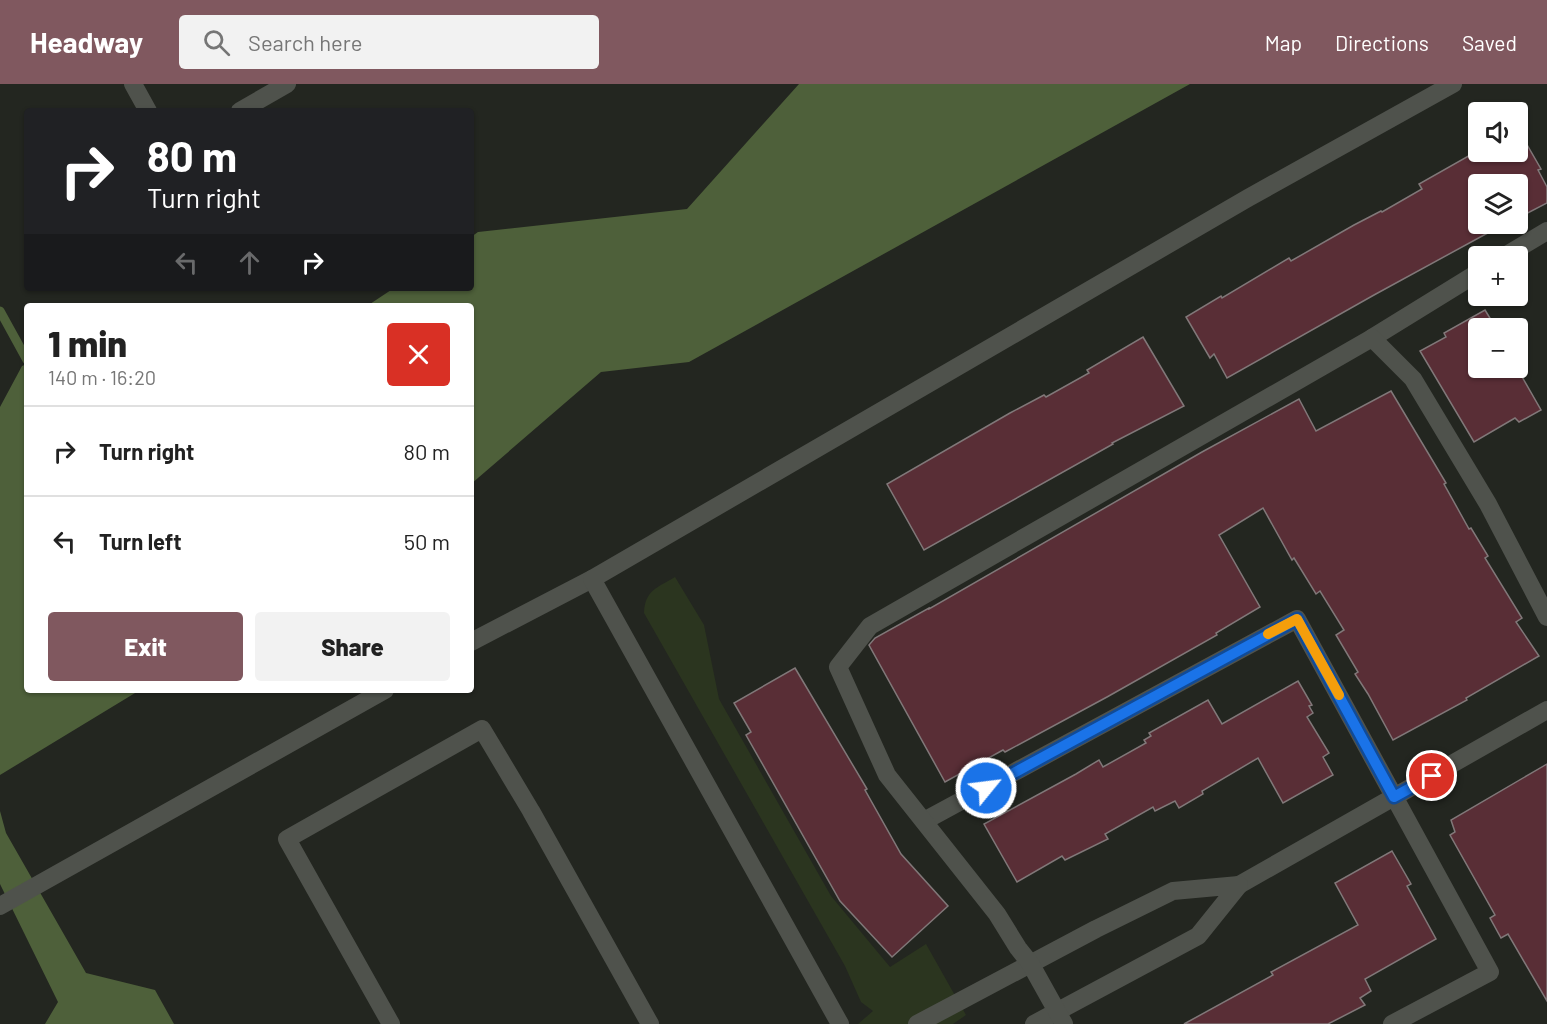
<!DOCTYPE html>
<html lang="en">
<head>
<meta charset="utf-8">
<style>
	body { margin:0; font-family:Barlow,sans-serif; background:#f2f2f2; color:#222; height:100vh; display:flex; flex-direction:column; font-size:22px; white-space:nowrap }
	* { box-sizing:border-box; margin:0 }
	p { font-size:20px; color:#767676 }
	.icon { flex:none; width:33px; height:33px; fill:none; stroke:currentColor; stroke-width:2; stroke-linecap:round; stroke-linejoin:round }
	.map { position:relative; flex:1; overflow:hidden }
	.details { position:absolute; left:24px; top:219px; width:450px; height:390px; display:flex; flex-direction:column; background:#fff; border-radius:6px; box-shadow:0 2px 4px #0004 }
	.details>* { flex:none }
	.top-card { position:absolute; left:24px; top:24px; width:450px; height:183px; border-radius:6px; box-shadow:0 2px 4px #0004; background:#202124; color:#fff; overflow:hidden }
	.fabs { position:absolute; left:1468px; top:18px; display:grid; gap:12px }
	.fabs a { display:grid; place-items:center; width:60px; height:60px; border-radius:6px; background:#fff; box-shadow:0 2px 4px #0004; font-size:30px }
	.pin { position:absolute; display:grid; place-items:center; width:51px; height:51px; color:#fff; margin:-26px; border:3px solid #fff; border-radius:50%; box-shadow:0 2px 6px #0007 }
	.me { position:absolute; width:66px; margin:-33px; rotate:61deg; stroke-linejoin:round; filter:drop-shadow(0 0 4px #0008) }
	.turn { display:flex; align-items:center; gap:21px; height:126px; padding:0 24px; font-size:27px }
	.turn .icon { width:78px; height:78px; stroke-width:2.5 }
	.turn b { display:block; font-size:42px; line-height:51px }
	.lanes { display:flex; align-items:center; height:57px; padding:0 24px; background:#0003; justify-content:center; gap:30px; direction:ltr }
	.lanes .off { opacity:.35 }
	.round { display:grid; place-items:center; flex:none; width:63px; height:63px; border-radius:6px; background:#f2f2f2 }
	.head { display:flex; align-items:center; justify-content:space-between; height:102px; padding:0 24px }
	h1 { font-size:36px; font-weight:800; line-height:45px }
	.cta { display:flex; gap:12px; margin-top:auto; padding:12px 24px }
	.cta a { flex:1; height:69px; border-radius:6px; background:#80585f; color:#fff; font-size:24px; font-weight:800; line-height:69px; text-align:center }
	.cta a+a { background:#f2f2f2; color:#222 }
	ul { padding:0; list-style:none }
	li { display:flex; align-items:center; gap:18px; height:90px; padding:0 24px; border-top:2px solid #e0e0e0 }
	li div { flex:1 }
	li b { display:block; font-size:22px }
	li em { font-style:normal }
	header { display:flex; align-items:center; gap:36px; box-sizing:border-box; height:84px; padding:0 30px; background:#80585f; color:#fff }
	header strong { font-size:28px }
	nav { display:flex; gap:33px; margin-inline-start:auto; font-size:21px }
	.search { width:420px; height:54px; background:#f2f2f2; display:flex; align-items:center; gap:15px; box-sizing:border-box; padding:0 21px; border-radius:6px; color:#767676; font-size:22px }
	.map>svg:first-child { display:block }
	.green { fill:#2b351f }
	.water { fill:#4e603a }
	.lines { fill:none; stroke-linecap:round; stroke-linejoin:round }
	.stream { stroke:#4e603a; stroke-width:9 }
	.building { fill:#592e36; stroke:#817879; stroke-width:1.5 }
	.minor { stroke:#4f524c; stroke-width:18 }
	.route-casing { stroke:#114b97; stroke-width:15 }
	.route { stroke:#1a73e8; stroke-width:10 }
	.slow { stroke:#f59e0b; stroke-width:10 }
</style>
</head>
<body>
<header>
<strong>Headway</strong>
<div class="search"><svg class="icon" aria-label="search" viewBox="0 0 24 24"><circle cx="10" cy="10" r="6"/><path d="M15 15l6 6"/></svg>Search here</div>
<nav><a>Map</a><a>Directions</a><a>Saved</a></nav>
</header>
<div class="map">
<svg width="1547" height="940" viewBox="0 0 1547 940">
	<rect width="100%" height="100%" fill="#232620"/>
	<!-- green -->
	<path class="green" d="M675,493l29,48 15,74 112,197 59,71 36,-23 40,71 -13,9h-95l15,-13 -12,-9 -16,-36 -201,-353c1,-23 13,-25 31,-36z"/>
	<!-- water -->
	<g class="water">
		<path d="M799,0h391l-501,278 -88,10 -130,112v-178h-104l27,-18h77v-51l7,-5 209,-23z"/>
		<path d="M27,280v326h113l-140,85v-368l22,-41z"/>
		<path d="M0,727l6,22 80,140 69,17 19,34h-129l13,-22 -58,-118z"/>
	</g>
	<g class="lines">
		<!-- stream -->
		<path class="stream" d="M0,227l27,49"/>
	</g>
	<!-- building -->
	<g class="building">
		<path d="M1518,45l23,40 -3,1 9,17v16l-29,15v-34h-39v40h30l-13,6 -1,-1 -121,66 -147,83 -13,-24 -4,4 -24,-41 35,-21 1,2 67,-40 2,3 63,-36 27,-14 1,1 40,-23 -3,-5 60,-34v2h39z"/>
		<path d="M1485,226l11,18h-17v40h38l24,42 -22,12 -4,-4 -41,24 -54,-91 26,-14 -2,-4z"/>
		<path d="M1143,253l41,69 -72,37 1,1 -189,106 -37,-66 123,-71 34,-18 2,2 43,-24 -2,-3z"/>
		<path d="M1391,307l55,92 -2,1 25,45 2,-1 17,28 -3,2 37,60 -6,4 23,34 -73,42 1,2 -74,40 -25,-46 -13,-20 3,-2 -22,-37 8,-5 -24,-39 -4,3 -22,-36 -2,2 -29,-52 -44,27 41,72 -44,26 1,2 -110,62 -102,55 -2,-2 -58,32 -76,-137 6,-7 54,-30v1l273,-157 97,-53 17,32z"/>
		<path d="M795,584l72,121 -2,1 36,64 47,52 -56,51 -52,-56 -94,-166 5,-3 -17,-29z"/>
		<path d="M1298,597l14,24 -3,1 4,7 -6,4 22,36 -6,4 10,18 -50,28 -25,-45 -56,33 1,3 -24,14 -4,-7 -20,10 -2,-4 -48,27 3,5 -43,21 -3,-4 -45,26 -33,-58 92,-50 23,-14 4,7 43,-24 -2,-3 7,-4 -2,-3 59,-33 14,24z"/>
		<path d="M1547,680v237l-39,-67 -7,4 -11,-20 5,-3 -45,-80 5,-3 -4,-12z"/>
		<path d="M1392,767l19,33 -4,2 29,53 -71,40 6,12 -11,7 5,7 -37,19h-144l89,-49 -2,-3 87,-47 -23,-42z"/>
	</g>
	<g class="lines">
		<!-- minor -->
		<g class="minor">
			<path d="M133,0l15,27"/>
			<path d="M240,27l47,-27"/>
			<path d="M1505,172l42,-25"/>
			<path d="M1372,254l107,-66"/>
			<path d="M471,558l121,-63"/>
			<path d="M924,737l373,-202 193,353 -98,52"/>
			<path d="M1239,801l308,-175"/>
			<path d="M0,822l385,-216"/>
			<path d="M391,940l-104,-185 195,-110 49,82 119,213"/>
			<path d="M840,940l-248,-445 656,-381 205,-114"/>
			<path d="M917,940l179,-95 77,-38 66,-6 -41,51 -164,88"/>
			<path d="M1064,940l-34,-61 -12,-15 -21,-34 -110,-139 -49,-108 32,-41 502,-288 41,41 75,125 59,113"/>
		</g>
	</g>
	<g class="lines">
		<defs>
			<path id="route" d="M986,704l311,-169 97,178 38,-21"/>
		</defs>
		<!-- route casing -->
		<use href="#route" class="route-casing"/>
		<!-- route -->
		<use href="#route" class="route"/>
		<!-- slow -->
		<path class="slow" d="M1268,550l29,-15 42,76"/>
	</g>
</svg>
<div class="fabs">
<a><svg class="icon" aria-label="sound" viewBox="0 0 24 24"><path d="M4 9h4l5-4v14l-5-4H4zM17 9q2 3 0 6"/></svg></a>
<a><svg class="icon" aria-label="layers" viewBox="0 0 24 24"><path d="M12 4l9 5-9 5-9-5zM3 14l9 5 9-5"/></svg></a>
<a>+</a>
<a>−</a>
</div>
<div class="pin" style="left:1432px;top:692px;background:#d93025"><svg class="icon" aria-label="arrive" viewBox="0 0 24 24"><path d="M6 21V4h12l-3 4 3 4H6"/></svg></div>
<svg class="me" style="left:986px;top:704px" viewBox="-20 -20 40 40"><circle r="17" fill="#1a73e8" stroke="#fff" stroke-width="3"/><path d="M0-11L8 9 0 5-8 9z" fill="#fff"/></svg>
<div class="top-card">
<div class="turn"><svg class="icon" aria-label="right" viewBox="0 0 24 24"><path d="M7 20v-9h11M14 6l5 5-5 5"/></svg><div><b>80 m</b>Turn right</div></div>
<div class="lanes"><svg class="icon off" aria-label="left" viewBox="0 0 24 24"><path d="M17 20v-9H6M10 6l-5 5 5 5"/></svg><svg class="icon off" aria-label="ahead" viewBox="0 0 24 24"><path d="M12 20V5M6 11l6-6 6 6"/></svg><svg class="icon" aria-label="right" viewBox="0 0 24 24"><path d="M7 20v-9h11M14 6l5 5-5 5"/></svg></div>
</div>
<section class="details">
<div class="head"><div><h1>1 min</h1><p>140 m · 16:20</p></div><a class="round" style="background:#d93025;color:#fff"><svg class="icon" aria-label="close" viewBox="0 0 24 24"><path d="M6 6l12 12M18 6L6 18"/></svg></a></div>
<ul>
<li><svg class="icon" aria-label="right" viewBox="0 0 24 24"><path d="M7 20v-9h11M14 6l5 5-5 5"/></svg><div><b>Turn right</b></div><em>80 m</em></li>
<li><svg class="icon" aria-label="left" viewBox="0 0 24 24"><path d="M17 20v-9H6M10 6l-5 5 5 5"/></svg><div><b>Turn left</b></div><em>50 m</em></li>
</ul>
<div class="cta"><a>Exit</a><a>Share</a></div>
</section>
</div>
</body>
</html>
